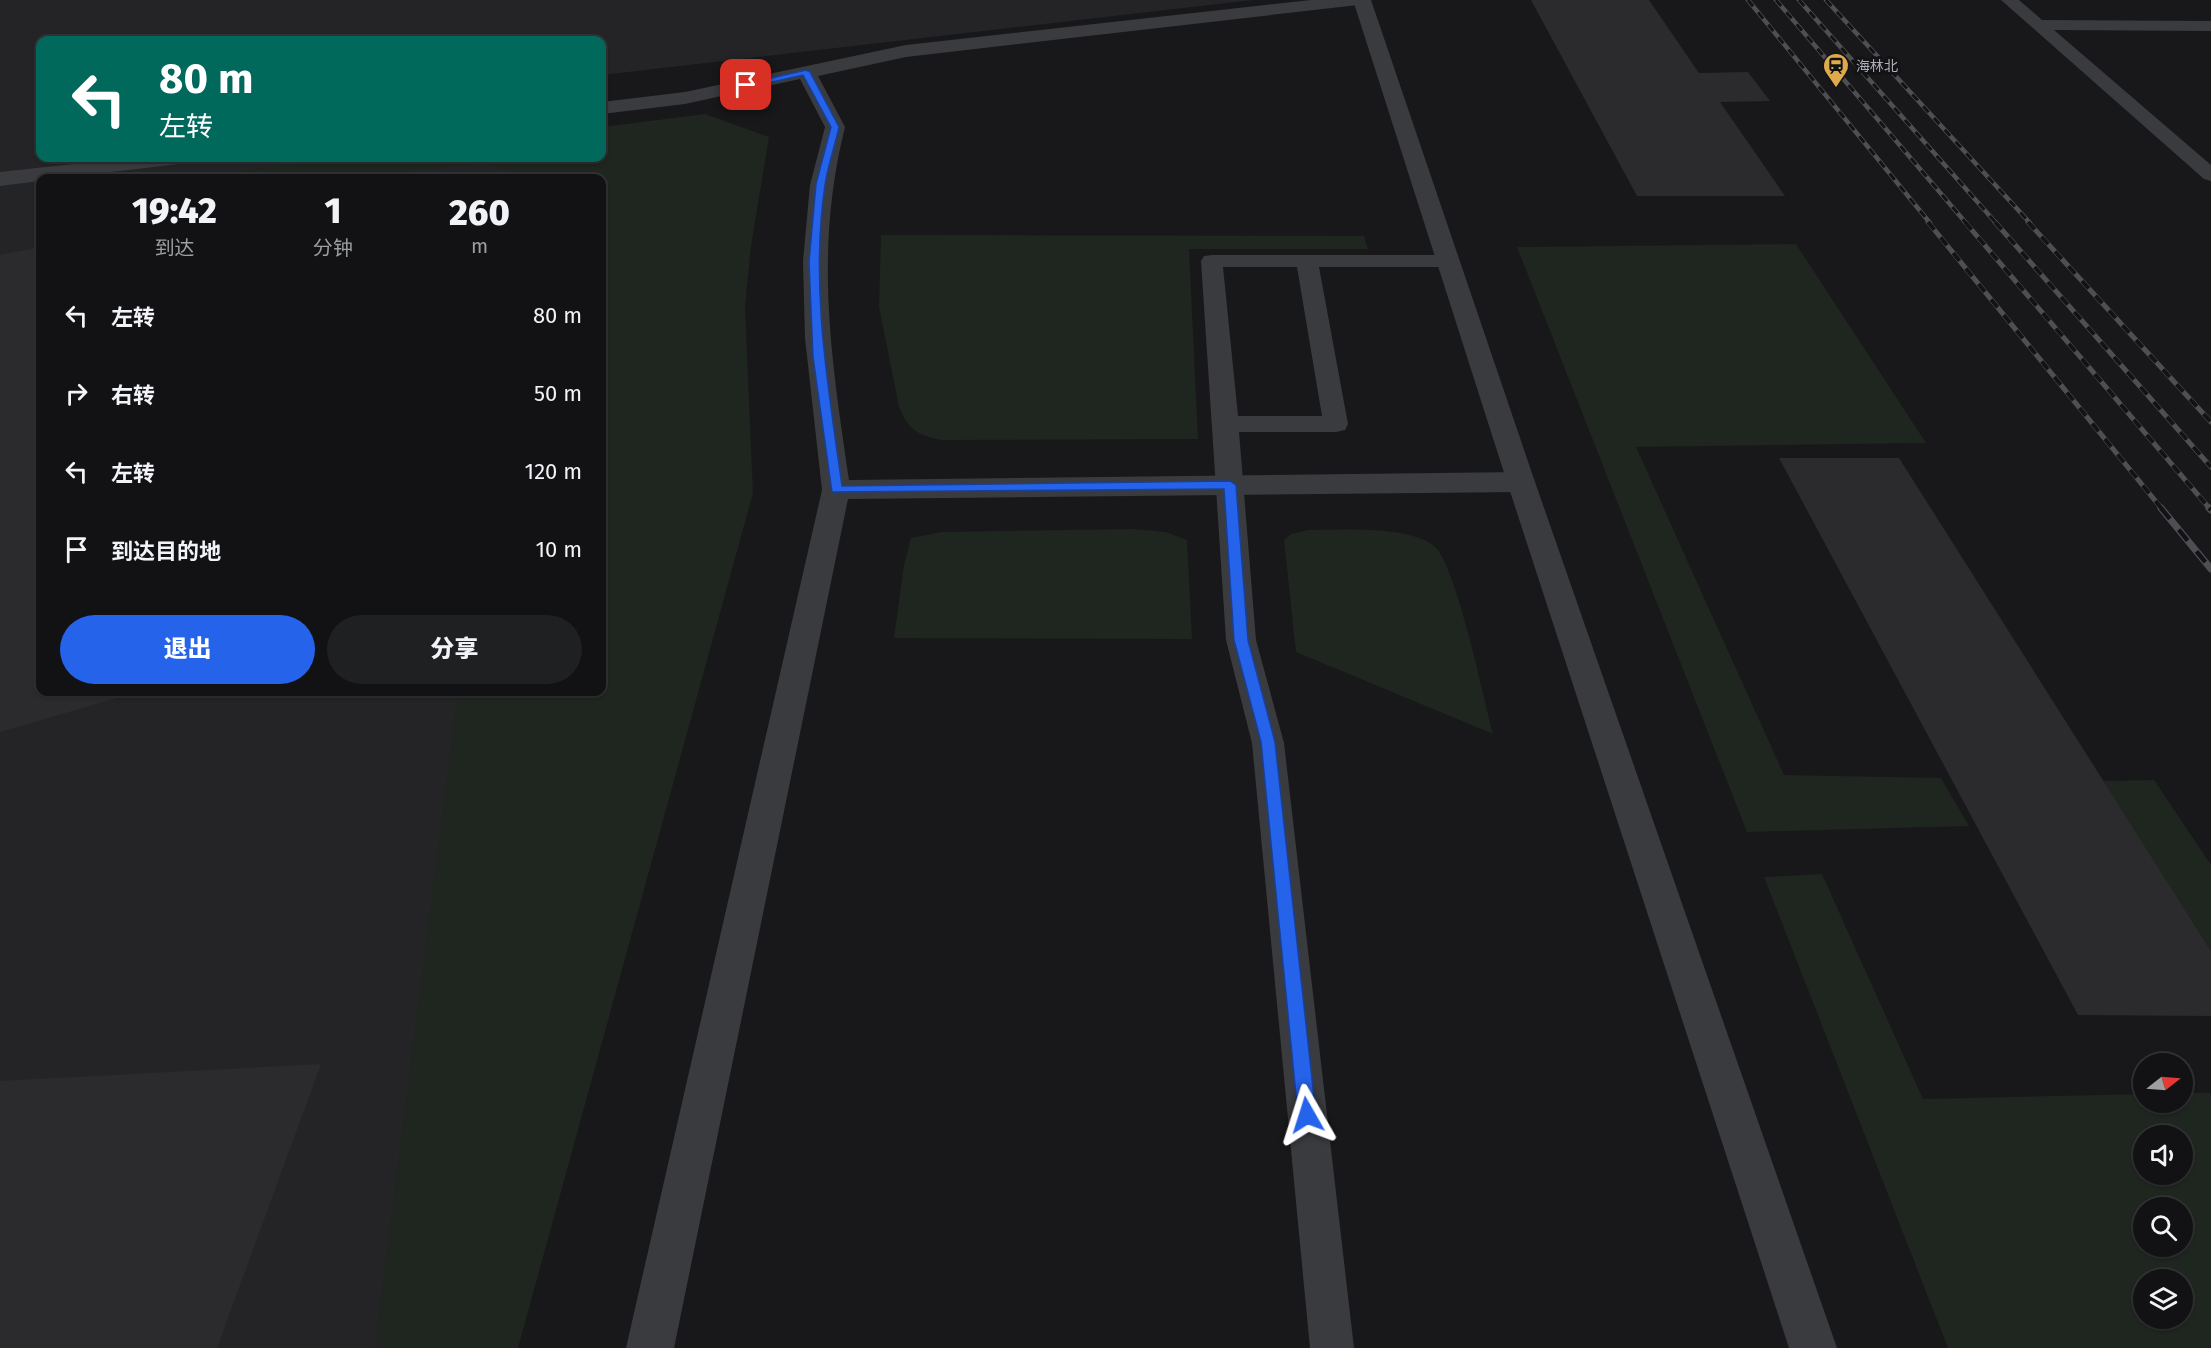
<!DOCTYPE html>
<html lang="zh">
<head>
<meta charset="utf-8">
<style>
	body { margin:0; font-family:"Fira Sans","Noto Sans SC",sans-serif; background:#1f2022; color:#f1f3f6; height:100vh; display:flex; flex-direction:column; font-size:22px; white-space:nowrap }
	* { box-sizing:border-box; margin:0 }
	p { font-size:20px; color:#9c9ea0 }
	.icon { flex:none; width:33px; height:33px; fill:none; stroke:currentColor; stroke-width:2; stroke-linecap:round; stroke-linejoin:round }
	.map { position:relative; flex:1; overflow:hidden }
	.panel { position:absolute; left:36px; top:174px; width:570px; height:522px; display:flex; flex-direction:column; background:#121214; border-radius:12px; box-shadow:0 2px 4px #0004,0 0 0 2px #313234 }
	.panel>* { flex:none }
	.guide { position:absolute; left:36px; top:36px; width:570px; height:126px; border-radius:12px; box-shadow:0 2px 4px #0004,0 0 0 2px #313234; background:#00695c; color:#fff; overflow:hidden }
	.needle { width:39px; rotate:73deg }
	.buttons { position:absolute; left:2133px; top:1053px; display:grid; gap:12px }
	.buttons a { display:grid; place-items:center; width:60px; height:60px; border-radius:50%; background:#121214; box-shadow:0 2px 4px #0004,0 0 0 2px #313234; font-size:30px }
	.pin { position:absolute; display:grid; place-items:center; width:51px; height:51px; color:#fff; margin:-26px; border-radius:12px; box-shadow:0 3px 9px #0006 }
	.me { position:absolute; width:66px; margin:-33px; rotate:354deg; stroke-linejoin:round; filter:drop-shadow(0 0 4px #0008) }
	.turn { display:flex; align-items:center; gap:21px; height:126px; padding:0 24px; font-size:27px }
	.turn .icon { width:78px; height:78px; stroke-width:2.5 }
	.turn b { display:block; font-size:42px; line-height:51px }
	.eta { display:flex; justify-content:space-evenly; align-items:center; height:102px; text-align:center }
	.eta b { font-size:36px; font-weight:800; line-height:42px }
	.primary-button { display:flex; gap:12px; margin-top:auto; padding:12px 24px }
	.primary-button a { flex:1; height:69px; border-radius:36px; background:#2563eb; color:#fff; font-size:24px; font-weight:800; line-height:69px; text-align:center }
	.primary-button a+a { background:#1f2022; color:#f1f3f6 }
	ul { padding:0; list-style:none }
	li { display:flex; align-items:center; gap:18px; height:78px; padding:0 24px }
	li div { flex:1 }
	li b { display:block; font-size:22px }
	li em { font-style:normal }
	.map>svg:first-child { display:block }
	.built { fill:#242427 }
	.green { fill:#1f251f; fill-rule:evenodd }
	.building { fill:#2b2b2e }
	.lines { fill:none; stroke-linecap:round; stroke-linejoin:round }
	.service { fill:#3a3b3f; fill-rule:evenodd }
	.minor { fill:#3a3b3f; fill-rule:evenodd }
	.tertiary { fill:#3a3b3f; fill-rule:evenodd }
	.rail-far2-casing { stroke:#4d4f53; stroke-width:4.5 }
	.rail-far1-casing { stroke:#4d4f53; stroke-width:5 }
	.rail-casing { stroke:#4d4f53; stroke-width:7 }
	.rail-far2 { stroke:#131315; stroke-width:3; stroke-dasharray:8; stroke-linecap:butt }
	.rail-far1 { stroke:#131315; stroke-width:4; stroke-dasharray:10; stroke-linecap:butt }
	.rail { stroke:#131315; stroke-width:4.5; stroke-dasharray:14; stroke-linecap:butt }
	.route { fill:#2563eb; stroke:#184099; stroke-width:1.5 }
	.labels { text-anchor:middle; dominant-baseline:central; stroke-width:6; stroke-linejoin:round; paint-order:stroke }
	.far-poi-label { font-size:14px; fill:#acb0b8; stroke:#131315; text-anchor:start }
</style>
</head>
<body>
<div class="map">
<svg width="2211" height="1348" viewBox="0 0 2211 1348">
	<rect width="100%" height="100%" fill="#18181a"/>
	<!-- built -->
	<path class="built" d="M0,0h1253l-651,75v-35h-562v118h507l-2,20h-505v514h446l-76,656h-410z"/>
	<!-- green -->
	<g class="green">
		<path d="M705,114l64,23 -18,109 -6,61 8,186 -235,855h-143l83,-656h144v-514h-84l-5,-6 -29,-9 -137,15h-170l173,-20h252v-31z"/>
		<path d="M881,235l483,1 4,13h-179l9,190 -257,1c-23,-5 -33,-10 -42,-33l-20,-100z"/>
		<path d="M1796,244l130,199 -290,4 148,328 157,3 28,48 -222,6 -230,-585z"/>
		<path d="M1133,529l33,3 21,8 5,99 -298,-1 10,-73 7,-27 31,-6z"/>
		<path d="M1308,530c33,0 101,-5 126,16 22,18 50,154 59,188l-197,-82 -12,-112 7,-6z"/>
		<path d="M2154,780l57,85v86l-108,-170z"/>
		<path d="M1822,874l101,225 220,-5 1,8h38l1,-9h28v255h-263l-184,-471zM2144,1136h38v38h-38zM2144,1208h38v38h-38zM2144,1280h38v38h-38z"/>
	</g>
	<!-- building -->
	<g class="building">
		<path d="M1531,0h118l50,73 49,-1 22,29 -50,1 65,94h-148z"/>
		<path d="M40,247v445h98l-138,40v-477z"/>
		<path d="M1779,458h120l312,493v65l-133,-1z"/>
		<path d="M321,1064l-104,284h-217v-267z"/>
	</g>
	<g class="lines">
		<!-- service -->
		<g class="service">
			<path d="M2001,0h18l23,20 169,1v10l-157,-1 157,135v16l-7,-2z"/>
			<path d="M1212,255h236l8,1 3,5 -3,5 -8,1h-129l29,157 -3,6 -9,2h-97l17,208 28,103 70,605h-44l-58,-605 -26,-103 -25,-379 3,-5zM1223,267h74l25,149h-84z"/>
		</g>
		<!-- minor -->
		<g class="minor">
			<path d="M1311,0h56l-3,4 -6,1 -452,52 -88,19 27,51c-31,124 -14,230 4,353l672,-8 10,3 4,7 -4,7 -10,3 -673,7 -174,849h-48l196,-858 -17,-152 -2,-77 7,-76 15,-58 -25,-48 -115,25 -83,10v-12l83,-10 221,-47z"/>
			<path d="M128,158h62l-3,5 -8,1 -119,14h-20v3l-40,5v-14z"/>
		</g>
		<!-- tertiary -->
		<path class="tertiary" d="M1353,0h18l164,482 302,866h-48l-282,-866z"/>
		<defs>
			<g id="rail-far2">
				<path d="M1748,0l182,223"/>
				<path d="M1776,0l190,223"/>
				<path d="M1799,0l197,223"/>
				<path d="M1826,0l204,223"/>
			</g>
			<g id="rail-far1">
				<path d="M1928,222l234,287"/>
				<path d="M1965,222l245,287"/>
				<path d="M1995,222l216,245"/>
				<path d="M2028,222l183,200"/>
			</g>
			<g id="rail">
				<path d="M2161,508l50,61"/>
				<path d="M2209,508l2,2"/>
			</g>
		</defs>
		<!-- rail-far2 casing -->
		<use href="#rail-far2" class="rail-far2-casing"/>
		<!-- rail-far1 casing -->
		<use href="#rail-far1" class="rail-far1-casing"/>
		<!-- rail casing -->
		<use href="#rail" class="rail-casing"/>
		<!-- rail-far2 -->
		<use href="#rail-far2" class="rail-far2"/>
		<!-- rail-far1 -->
		<use href="#rail-far1" class="rail-far1"/>
		<!-- rail -->
		<use href="#rail" class="rail"/>
	</g>
	<!-- route -->
	<path class="route" d="M806,70l4,2 29,55c-4,19 -11,38 -14,58 -15,100 3,201 17,301l388,-5 6,4 12,155 27,102 41,373 -2,6 -7,3 -6,-3 -3,-6 -37,-373 -27,-102 -10,-151 -392,3 -19,-135 -4,-95 7,-78 15,-57 -28,-52 -57,13 -5,-3z"/>
	<!-- icons -->
	<defs>
		<symbol id="station-pin" viewBox="-11 -11 22 30"><path d="M0 17L-7.5 6A9.5 9.5 0 1 1 7.5 6Z" fill="#deaa4c" stroke="#131315"/><path d="M-3-6H3Q5-6 5-4V2Q5 4 3 4L4.5 6H3L1.5 4h-3L-3 6H-4.5L-3 4Q-5 4-5 2V-4Q-5-6-3-6ZM-3.5-4v3h7v-3ZM-3.5 1v1.5H-2V1ZM2 1v1.5H3.5V1Z" fill="#111"/></symbol>
	</defs>
	<g fill-rule="evenodd">
		<use href="#station-pin" x="1821" y="51" width="30" height="40"/>
	</g>
	<g class="labels">
		<!-- far-poi labels -->
		<g class="far-poi-label">
			<text x="1856" y="66">海林北</text>
		</g>
	</g>
</svg>
<div class="buttons">
<a><svg class="needle" viewBox="-14 -14 28 28"><path d="M0-13l5 13h-10z" fill="#e53935"/><path d="M0 13l5-13h-10z" fill="#9c9ea0"/></svg></a>
<a><svg class="icon" aria-label="sound" viewBox="0 0 24 24"><path d="M4 9h4l5-4v14l-5-4H4zM17 9q2 3 0 6"/></svg></a>
<a><svg class="icon" aria-label="search" viewBox="0 0 24 24"><circle cx="10" cy="10" r="6"/><path d="M15 15l6 6"/></svg></a>
<a><svg class="icon" aria-label="layers" viewBox="0 0 24 24"><path d="M12 4l9 5-9 5-9-5zM3 14l9 5 9-5"/></svg></a>
</div>
<div class="pin" style="left:746px;top:85px;background:#d93025"><svg class="icon" aria-label="arrive" viewBox="0 0 24 24"><path d="M6 21V4h12l-3 4 3 4H6"/></svg></div>
<svg class="me" style="left:1307px;top:1115px" viewBox="-20 -20 40 40"><path d="M0-17L14 15 0 8-14 15z" fill="#2563eb" stroke="#fff" stroke-width="4"/></svg>
<div class="guide">
<div class="turn"><svg class="icon" aria-label="left" viewBox="0 0 24 24"><path d="M17 20v-9H6M10 6l-5 5 5 5"/></svg><div><b>80 m</b>左转</div></div>
</div>
<section class="panel">
<div class="eta">
<div><b>19:42</b><p>到达</p></div>
<div><b>1</b><p>分钟</p></div>
<div><b>260</b><p>m</p></div>
</div>
<ul>
<li><svg class="icon" aria-label="left" viewBox="0 0 24 24"><path d="M17 20v-9H6M10 6l-5 5 5 5"/></svg><div><b>左转</b></div><em>80 m</em></li>
<li><svg class="icon" aria-label="right" viewBox="0 0 24 24"><path d="M7 20v-9h11M14 6l5 5-5 5"/></svg><div><b>右转</b></div><em>50 m</em></li>
<li><svg class="icon" aria-label="left" viewBox="0 0 24 24"><path d="M17 20v-9H6M10 6l-5 5 5 5"/></svg><div><b>左转</b></div><em>120 m</em></li>
<li><svg class="icon" aria-label="arrive" viewBox="0 0 24 24"><path d="M6 21V4h12l-3 4 3 4H6"/></svg><div><b>到达目的地</b></div><em>10 m</em></li>
</ul>
<div class="primary-button"><a>退出</a><a>分享</a></div>
</section>
</div>
</body>
</html>
